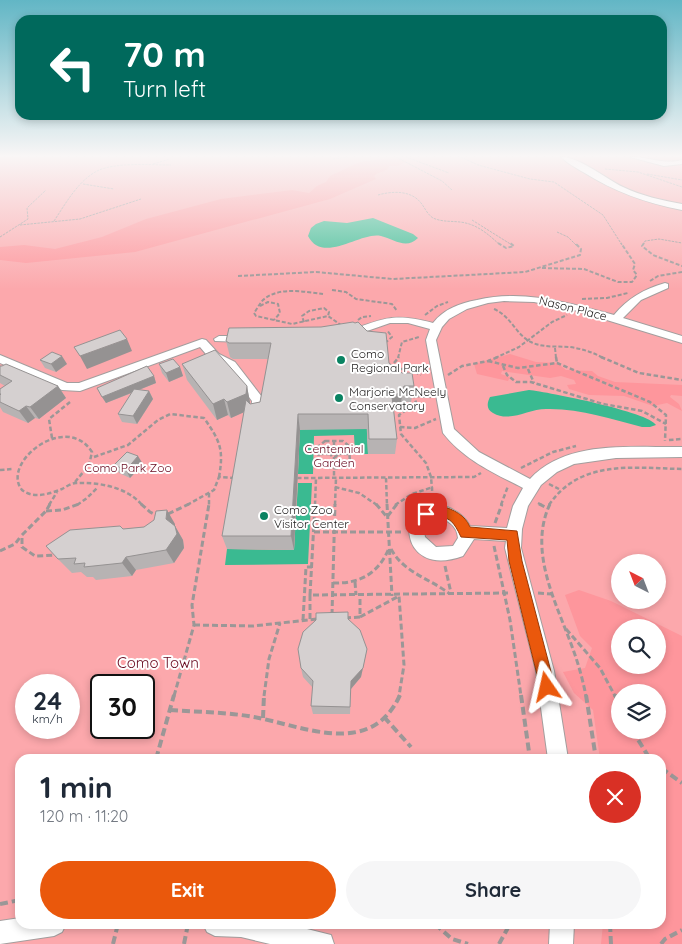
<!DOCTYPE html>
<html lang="en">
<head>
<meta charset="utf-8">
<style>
	body { margin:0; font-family:Quicksand,sans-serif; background:#f6f6f7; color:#1f2937; height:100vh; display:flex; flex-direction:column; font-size:19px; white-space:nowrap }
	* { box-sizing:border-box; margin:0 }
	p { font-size:16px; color:#747a83 }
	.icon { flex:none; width:28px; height:28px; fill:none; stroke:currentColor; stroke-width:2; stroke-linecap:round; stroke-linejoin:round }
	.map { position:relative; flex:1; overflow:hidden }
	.side { position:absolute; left:15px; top:754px; width:651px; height:175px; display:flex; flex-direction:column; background:#fff; border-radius:15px; box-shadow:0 2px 8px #0003 }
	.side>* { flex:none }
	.top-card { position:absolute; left:15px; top:15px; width:652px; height:105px; border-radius:15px; box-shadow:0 2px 8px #0003; background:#00695c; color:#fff; overflow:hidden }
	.needle { width:32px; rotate:318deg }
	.fabs { position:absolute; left:611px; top:554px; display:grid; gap:10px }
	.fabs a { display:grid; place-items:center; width:55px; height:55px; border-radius:50%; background:#fff; box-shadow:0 2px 8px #0003; font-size:25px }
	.speed { position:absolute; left:15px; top:674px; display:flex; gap:10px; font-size:25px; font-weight:700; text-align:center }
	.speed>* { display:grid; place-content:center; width:65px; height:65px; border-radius:50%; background:#fff; box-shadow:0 2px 8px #0003; line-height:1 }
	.speed small { font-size:12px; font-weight:400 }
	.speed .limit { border:2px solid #111; border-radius:8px; background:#fff; color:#111 }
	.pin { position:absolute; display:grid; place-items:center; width:42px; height:42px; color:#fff; margin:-21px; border-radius:10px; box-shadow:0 2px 8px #0006 }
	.me { position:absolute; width:55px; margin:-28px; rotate:349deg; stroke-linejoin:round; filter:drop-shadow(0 0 4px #0008) }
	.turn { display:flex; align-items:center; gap:18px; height:105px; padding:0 25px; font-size:22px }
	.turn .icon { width:65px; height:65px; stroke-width:2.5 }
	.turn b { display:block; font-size:35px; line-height:42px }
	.round { display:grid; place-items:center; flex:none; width:52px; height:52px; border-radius:26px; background:#f6f6f7 }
	.head { display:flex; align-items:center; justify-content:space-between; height:85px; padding:0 25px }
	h1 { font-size:30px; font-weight:800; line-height:38px }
	.primary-button { display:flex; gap:10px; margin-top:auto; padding:10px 25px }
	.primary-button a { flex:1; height:58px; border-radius:30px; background:#ea580c; color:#fff; font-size:20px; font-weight:800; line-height:58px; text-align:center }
	.primary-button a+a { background:#f6f6f7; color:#1f2937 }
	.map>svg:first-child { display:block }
	.green { fill:#fca8ac; fill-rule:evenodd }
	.forest { fill:#fe969c; fill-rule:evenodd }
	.water { fill:#3aba91 }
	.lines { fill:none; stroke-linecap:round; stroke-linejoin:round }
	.minor-casing { stroke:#a39e9e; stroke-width:2 }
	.major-casing { stroke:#a39e9e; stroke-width:2 }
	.path-far4 { stroke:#9b9797; stroke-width:1; stroke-dasharray:2.5 1; stroke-linecap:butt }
	.path-far3 { stroke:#9b9797; stroke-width:2; stroke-dasharray:4 2; stroke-linecap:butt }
	.path-far2 { stroke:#9b9797; stroke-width:2.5; stroke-dasharray:4.5 2.5; stroke-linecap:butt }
	.path-far1 { stroke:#9b9797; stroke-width:3; stroke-dasharray:6 3; stroke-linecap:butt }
	.path { stroke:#9b9797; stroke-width:4; stroke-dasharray:8 4; stroke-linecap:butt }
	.minor { fill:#fff; fill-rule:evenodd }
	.major { fill:#fff; fill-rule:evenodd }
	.wall { fill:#b7b3b3 }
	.shaded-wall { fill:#959292 }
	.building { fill:#d5d0d0; stroke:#959292 }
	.route { fill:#ea580c; stroke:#983908 }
	.poi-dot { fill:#0a8362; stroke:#fff; stroke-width:2 }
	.labels { text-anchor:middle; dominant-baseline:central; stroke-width:4; stroke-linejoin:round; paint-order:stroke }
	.street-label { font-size:12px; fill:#1f1d1d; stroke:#fff }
	.poi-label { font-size:12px; fill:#1f1d1d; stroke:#fff; text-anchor:start }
	.park-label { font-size:12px; fill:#68091f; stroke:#fff }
	.near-park-label { font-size:15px; fill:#68091f; stroke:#fff }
</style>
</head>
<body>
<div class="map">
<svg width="682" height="944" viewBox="0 0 682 944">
	<rect width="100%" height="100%" fill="#f1ecec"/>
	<!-- green -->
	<path class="green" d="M0,157h682v787h-682zM620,562h38v38h-38zM620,628h38v37h-38zM26,685h43v43h-43zM101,685h43v43h-43zM620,692h38v38h-38zM20,759h641v165h-641z"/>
	<!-- forest -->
	<g class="forest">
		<path d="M391,157l13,1 3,3 -9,5h-9c-1,6 -11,5 -15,10l2,3 -46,20 -195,53 -109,11 -26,-3v-13l24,-2 31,4 47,-12 44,-18 75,-20 71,-9 17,3 8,-7 9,-4 4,-6 30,-14z"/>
		<path d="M510,354l26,8 21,1 9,7 26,1 6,5 17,6 67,3v11l-11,-1 -1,2 9,7 3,7 -15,-8 -14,3 -29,-10 -35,-1 -20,-6 -2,-4 9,-1 -2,-4 -13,-4 -11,2 -48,-7 -1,3 9,3 -2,4 -31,-7 -3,-10z"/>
		<path d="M579,590l32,11 71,35v308h-81l2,-20h58v-165h-61l-7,-49 -19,-17 -11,-21 22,-4 7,-20 -12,-12 -15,-41zM620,628h38v37h-38zM620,692h38v38h-38z"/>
	</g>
	<!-- water -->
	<g class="water">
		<path d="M373,218l40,16 5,4c-12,12 -24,1 -37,-2 -20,-5 -58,29 -73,0l3,-8 5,-4 8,-3 23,2z"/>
		<path d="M529,390c19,2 120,22 127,35l-6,2h-8c-31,-8 -63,-19 -96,-18 -18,0 -36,14 -53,4 -7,-4 -6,-10 -3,-16z"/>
		<path d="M366,413l2,41h-13l-1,-19 -40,1 -1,38h-15l2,-53z"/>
		<path d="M298,483h14l-4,81 -83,1 2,-16 67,1z"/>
	</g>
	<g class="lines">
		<defs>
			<g id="minor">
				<path d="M630,157c18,-1 33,8 52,3v4l-18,2z"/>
				<path d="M665,283l3,1v4l-27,12 -18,18 59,18v7l-108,-33 -40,-8 -30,-1 -16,2 -21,6 -18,10 -7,8 -6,13 18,89 25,23 51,27c37,-40 103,-31 152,-32v10l-66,1 -42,6 -17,8 -16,13 -13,21 -6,23 -1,19 33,123 14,88h-20l-12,-88 -31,-123 1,-7 -32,-2 -11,17c-68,25 -69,-65 -16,-49 10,4 18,9 23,19l37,2 6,-22 10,-18c-29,-15 -59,-28 -80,-55l-17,-93 4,-11 -22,-6h-18l-43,15 -5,-3 1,-2c40,-14 48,-21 90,-10 11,-14 27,-20 44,-23 48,-11 91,3 137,15 14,-17 30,-26 51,-32zM434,517c13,2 23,8 24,21l-5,8 -17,1 -11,-10 -2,-11z"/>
				<path d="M219,336h26l5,3 -5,3 -30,-1 -1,-2z"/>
				<path d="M202,339l4,1 13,14 16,8 27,35 2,3 -3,18h-8l-2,-3 1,-14 -25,-33 -16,-8 -11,-13 -120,44 -18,-1 -62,-27v-8l67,28h12z"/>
				<path d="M20,918v6h46l-4,8 -8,4 -54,8v-23z"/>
				<path d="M203,924h84l44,11 3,9h-64l-29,-7 -26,-1 -8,-4z"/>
				<path d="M550,924h24l-1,20h-24z"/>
			</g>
			<path id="major" d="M561,157c17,-1 45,22 62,30 19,9 38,13 59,17v6c-36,-7 -67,-18 -99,-38 -7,-4 -16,-9 -22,-15z"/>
		</defs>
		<!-- minor casing -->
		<use href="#minor" class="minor-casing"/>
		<!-- major casing -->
		<use href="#major" class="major-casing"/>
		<!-- path-far4 -->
		<g class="path-far4">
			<path d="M396,157l46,24 10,9"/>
			<path d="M406,157l43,16"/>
			<path d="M461,157l17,8 52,14 24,3 49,33 19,30"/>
			<path d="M333,159l15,-2"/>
			<path d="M153,164l17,-5"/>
			<path d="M605,169l33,3 44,15"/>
			<path d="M647,174l35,6"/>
			<path d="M83,184l31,5"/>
			<path d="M378,195c14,-4 33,-5 43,8 4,5 6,11 12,15 9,4 18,3 27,4 17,2 28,12 40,23"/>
			<path d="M472,220l40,25"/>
			<path d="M54,221c12,-18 24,-40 43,-50 18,-9 54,-6 74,-6"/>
			<path d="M20,225l60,-6 61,-20"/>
			<path d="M557,232l11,5 8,8"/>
			<path d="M0,237l28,-18 -1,-11 19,-18"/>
			<path d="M643,245l2,-4 14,-2 23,4"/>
		</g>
		<!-- path-far3 -->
		<g class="path-far3">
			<path d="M498,243l8,5 8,-2 -4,-3"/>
			<path d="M644,243l-2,3 11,9 29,11"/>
			<path d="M542,268l42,1 34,13h14l5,-7 -4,-5 2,-6 -14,-21"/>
			<path d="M238,276l78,-4 77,7 132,-7 55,-17 1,-6 -6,-6"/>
			<path d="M650,281l8,-5 24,-4"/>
			<path d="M332,290l14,2 10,7 36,5 5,7"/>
			<path d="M323,294c-18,-2 -44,-8 -60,6 -3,3 -6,9 -9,13l2,3 36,8 36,-8 13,9"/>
			<path d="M582,299l25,-1 21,-5"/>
			<path d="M260,306l8,-4 10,2 2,9 -6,7"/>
			<path d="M494,309c17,7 22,26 37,33 12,6 26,4 39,5 12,2 23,5 33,11"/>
			<path d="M425,315l12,-9 11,-4"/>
			<path d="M358,320l4,-3 9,-1"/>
			<path d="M304,322l-2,-6 7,-5 15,-3 5,4 -1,4"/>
			<path d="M385,343l7,-6 -5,-7"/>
			<path d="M555,348l1,10"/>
			<path d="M398,358l4,-16 17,-5"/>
			<path d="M495,358l24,-11 33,-25 15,-7"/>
		</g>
		<!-- path-far2 -->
		<g class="path-far2">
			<path d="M556,357l1,6"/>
			<path d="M601,357l38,16 43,7"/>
			<path d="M488,361l30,7 39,-5 93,39 16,13 -1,26"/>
			<path d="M503,366l4,9 9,7h15l72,22 39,7 24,13"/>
			<path d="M394,369h15l12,6"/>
			<path d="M528,369l6,14"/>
			<path d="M394,370v-7l5,-6"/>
			<path d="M448,375l14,-9 26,-5 10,-4"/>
			<path d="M412,387l4,16 -17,12 2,19 25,29 5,14 2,24"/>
			<path d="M415,396l16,1"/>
			<path d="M400,427l15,1 21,-9"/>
			<path d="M52,438l-3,-19 21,-17"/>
			<path d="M669,440l13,-1"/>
			<path d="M325,441h18l6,5 1,17c-11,7 -21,7 -32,0l1,-17z"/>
			<path d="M334,441v11"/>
			<circle cx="334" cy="454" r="3"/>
			<path d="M319,454h11"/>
			<path d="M337,454h12"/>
			<path d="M94,457l34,-12 30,-25 12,-6 34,4c16,23 20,31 15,59"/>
			<path d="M334,457v21"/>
			<path d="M521,468l32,-16 23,-6"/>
			<path d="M0,470l13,-1"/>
			<path d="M297,478l177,-1 7,-4"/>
			<path d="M386,478l1,27"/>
			<path d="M75,482l14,-17 3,-13c-26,-41 -92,11 -70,38 11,9 28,4 40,-1 4,-2 9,-6 14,-6 23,-1 51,4 66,22"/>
			<path d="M549,484l10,5"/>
			<path d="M335,487l24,6 18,12"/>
			<path d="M209,493v12"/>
			<path d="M538,503l4,2"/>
			<path d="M49,505l8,-13"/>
			<path d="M77,505l10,-7 11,-11"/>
			<path d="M187,505l27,-15 5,-13 16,1"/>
			<path d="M315,505l1,-27"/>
			<path d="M335,505l1,-27"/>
			<path d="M395,505l17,-11 21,-7"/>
			<path d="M501,505l7,-19"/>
			<path d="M549,505c31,-46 84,-37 133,-36"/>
		</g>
		<!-- path-far1 -->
		<g class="path-far1">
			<path d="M50,504l-4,7 -24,24v12l13,9 22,-1"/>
			<path d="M141,504l9,8 8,4"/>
			<path d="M376,504l11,13 10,-13"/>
			<path d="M387,504l5,92"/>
			<path d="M539,504l8,4"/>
			<path d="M550,504c-23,48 8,102 24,148 5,14 9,29 12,44"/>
			<path d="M46,511l16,-1 17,-6"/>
			<path d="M168,514l21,-10"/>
			<path d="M495,523l7,-19"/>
			<path d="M314,532h88"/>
			<path d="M494,546l16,74 11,76"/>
			<path d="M391,549c13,24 38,29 59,45"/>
			<path d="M0,551l15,-7 6,-8"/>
			<path d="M445,566l6,27"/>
			<path d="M355,582l1,13"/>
			<path d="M333,583c27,1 46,-10 56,-35"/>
			<path d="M538,593l14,1"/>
			<path d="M310,595l5,-91"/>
			<path d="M332,615l3,-111"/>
			<path d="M360,617l39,-21 5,69 -5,31"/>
			<path d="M345,618l15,-1v-22"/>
			<path d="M310,619v-24l200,-2"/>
			<path d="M303,620l3,-53h6"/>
			<path d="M194,625l59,1 64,-7"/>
			<path d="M566,629l34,39 15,28"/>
			<path d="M174,696l20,-71 -2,-20 17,-101"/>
			<path d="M264,696l5,-37 11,-36"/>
		</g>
		<!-- path -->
		<g class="path">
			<path d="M521,695l9,64"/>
			<path d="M586,695l10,64"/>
			<path d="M615,695l5,10"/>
			<path d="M170,710c28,2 56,2 84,7 49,9 117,42 146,-22"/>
			<path d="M384,717l27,30"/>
			<path d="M263,718l1,-23"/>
			<path d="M632,730l18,29"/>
			<path d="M156,759l18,-64"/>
			<path d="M661,768l21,15"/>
			<path d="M0,904l20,-4"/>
			<path d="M435,924l17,15 16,5"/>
			<path d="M610,924l1,20"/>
			<path d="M113,944l5,-20"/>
			<path d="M184,944l4,-20"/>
			<path d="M499,944l11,-20"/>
			<path d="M661,944l4,-5 17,-9"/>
		</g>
		<!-- minor -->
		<use href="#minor" class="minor"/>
		<!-- major -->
		<use href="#major" class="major"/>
	</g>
	<!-- wall -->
	<g class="wall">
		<path d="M229,328l160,35 25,23 -3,16h-10l-2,5 -5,4 3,28 -2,15h-27l-1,-25 -67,1 -6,120 -67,-1 -5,-13 22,-124 -13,6 -3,-3 -11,5 -30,-40 -5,-16 65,22 3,18 10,-2 8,-43h-35l-3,-2 -4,-16z"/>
		<path d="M40,360l27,4 -11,8 -11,-4z"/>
		<path d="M159,364l21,3 3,9 -14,6 -7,-9z"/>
		<path d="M0,366l58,20 8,12 -27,21 -4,-1 -7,5 -25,-11 -3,-5v-18l5,-3 -5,-3z"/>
		<path d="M154,376l2,7 -17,7 10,1 4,8 -16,25 -15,-2 -4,-8 14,-21 -26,10 -9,-15z"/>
		<path d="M143,464l-13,14 -11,-5 -5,-8z"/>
		<path d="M175,524v2l8,14 1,8 -10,15 -38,7 -4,6 -36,4 -3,-3h-6l-6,-5 -9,1 -14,-14 65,-30z"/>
		<path d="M348,619l19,30 -6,28 -10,12 -1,25h-37l-2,-8 2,-18 -10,-11 -2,-9z"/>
	</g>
	<!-- shaded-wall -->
	<g class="shaded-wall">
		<path d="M127,339l5,12 -45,18 -7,-13z"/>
		<path d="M62,356l5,8 -11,8 -5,-8z"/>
		<path d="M180,367l3,9 -14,6 -3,-9z"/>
		<path d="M154,376l2,7 -50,20 -4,-6z"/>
		<path d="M58,386l8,12 -27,21 -9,-12z"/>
		<path d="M247,386l3,16 -1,8 -18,8 -4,-16z"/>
		<path d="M404,386l-3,16 -2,5 -9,6 2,-16z"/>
		<path d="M149,391l4,8 -16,25 -4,-8z"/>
		<path d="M224,399l4,16 -11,5 -4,-16z"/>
		<path d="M26,406l9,12 -7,5 -9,-12z"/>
		<path d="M298,414l2,16 -6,120 -3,-14z"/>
		<path d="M138,456l5,8 -13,14 -4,-8z"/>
		<path d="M167,510l8,14 -2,10 -7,-15z"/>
		<path d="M175,526l8,14 1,8 -10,15 -8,-13z"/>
		<path d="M126,557l10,13 -4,6 -10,-13z"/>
		<path d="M367,649l-6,28 -11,13 1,-9z"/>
	</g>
	<!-- building -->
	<g class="building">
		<path d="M353,322l2,1 3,-1 9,9 19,2 3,30 13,10h10l2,13h-10l-2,5 -10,6 5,42h-28l-1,-25h-70l-7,122h-69l24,-136 4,4 10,-2 11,-59h-42l-3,-2 3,-13 92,-1z"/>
		<path d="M120,330l7,9 -47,17 -6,-9z"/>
		<path d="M215,350l32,36 -1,8 -19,8 -3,-3 -11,5 -31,-40z"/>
		<path d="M52,352l10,4 -11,8 -11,-4z"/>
		<path d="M173,359l7,8 -14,6 -7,-9z"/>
		<path d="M6,364l52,22 -28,21 -4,-1 -7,5 -19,-9v-7l1,-1h-1v-5l12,-8 -12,-6v-9h2z"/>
		<path d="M147,366l7,10 -52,21 -5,-9z"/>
		<path d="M134,389l15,2 -16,25 -15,-2z"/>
		<path d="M127,452l11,4 -12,14 -12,-5z"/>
		<path d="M167,510l-1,9 9,7 2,8 -11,16 -40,7 -4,6 -38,4 1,-4 -11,1 2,-6 -18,1 -12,-13 24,-16 50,-4 3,3 21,-2 10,-7 2,-9z"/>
		<path d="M348,612v7l12,11 7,19 -4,19 -12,13 -1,26 -39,-1 2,-25 -12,-13 -3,-19 5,-17 13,-12v-7z"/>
	</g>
	<!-- sky -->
	<linearGradient id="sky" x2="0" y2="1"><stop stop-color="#62b6c5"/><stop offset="0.54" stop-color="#f9f6f6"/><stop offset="1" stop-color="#f9f6f6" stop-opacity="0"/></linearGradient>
	<rect width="682" height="289" fill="url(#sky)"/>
	<!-- route -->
	<path class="route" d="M442,506c12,4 23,9 28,21l47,4 5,30 33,126 -2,6 -6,2 -5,-2 -2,-6 -31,-126 -2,-21 -46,-3c-14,-31 -20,-13 -40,-20l-1,-3 1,-4z"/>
	<!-- markers -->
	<g class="poi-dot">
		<circle cx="341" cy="360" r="5"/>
		<circle cx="339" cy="398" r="5"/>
		<circle cx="264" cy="516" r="5"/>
	</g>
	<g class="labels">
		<!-- street labels -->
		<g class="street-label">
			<text transform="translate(573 308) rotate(14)">Nason Place</text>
		</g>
		<!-- poi labels -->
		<g class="poi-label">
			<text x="351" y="353">Como<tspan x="351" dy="14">Regional Park</tspan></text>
			<text x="349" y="391">Marjorie McNeely<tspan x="349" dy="14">Conservatory</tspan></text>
			<text x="274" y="509">Como Zoo<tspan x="274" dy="14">Visitor Center</tspan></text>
		</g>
		<!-- park labels -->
		<g class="park-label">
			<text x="334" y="448">Centennial<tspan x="334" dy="14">Garden</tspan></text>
			<text x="128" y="467">Como Park Zoo</text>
		</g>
		<!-- near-park labels -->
		<g class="near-park-label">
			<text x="158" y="662">Como Town</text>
		</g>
	</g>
</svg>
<div class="fabs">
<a><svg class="needle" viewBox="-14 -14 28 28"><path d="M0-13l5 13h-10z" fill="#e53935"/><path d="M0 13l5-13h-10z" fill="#747a83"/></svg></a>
<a><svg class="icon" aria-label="search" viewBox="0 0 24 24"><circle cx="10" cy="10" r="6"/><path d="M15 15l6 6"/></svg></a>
<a><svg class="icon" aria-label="layers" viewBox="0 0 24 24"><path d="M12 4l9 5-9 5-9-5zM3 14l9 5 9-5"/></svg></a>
</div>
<div class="speed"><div>24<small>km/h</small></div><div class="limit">30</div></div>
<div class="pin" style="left:426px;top:514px;background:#d93025"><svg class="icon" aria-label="arrive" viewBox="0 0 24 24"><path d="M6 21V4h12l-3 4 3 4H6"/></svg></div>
<svg class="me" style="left:547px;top:687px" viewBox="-20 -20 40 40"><path d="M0-17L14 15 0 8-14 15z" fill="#ea580c" stroke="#fff" stroke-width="4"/></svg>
<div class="top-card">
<div class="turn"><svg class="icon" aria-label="left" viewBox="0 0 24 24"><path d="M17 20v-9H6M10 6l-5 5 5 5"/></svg><div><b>70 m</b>Turn left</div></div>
</div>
<section class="side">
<div class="head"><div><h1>1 min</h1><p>120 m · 11:20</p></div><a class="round" style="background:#d93025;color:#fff"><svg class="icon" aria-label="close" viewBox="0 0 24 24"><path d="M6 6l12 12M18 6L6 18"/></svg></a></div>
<div class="primary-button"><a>Exit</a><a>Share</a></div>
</section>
</div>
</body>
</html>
